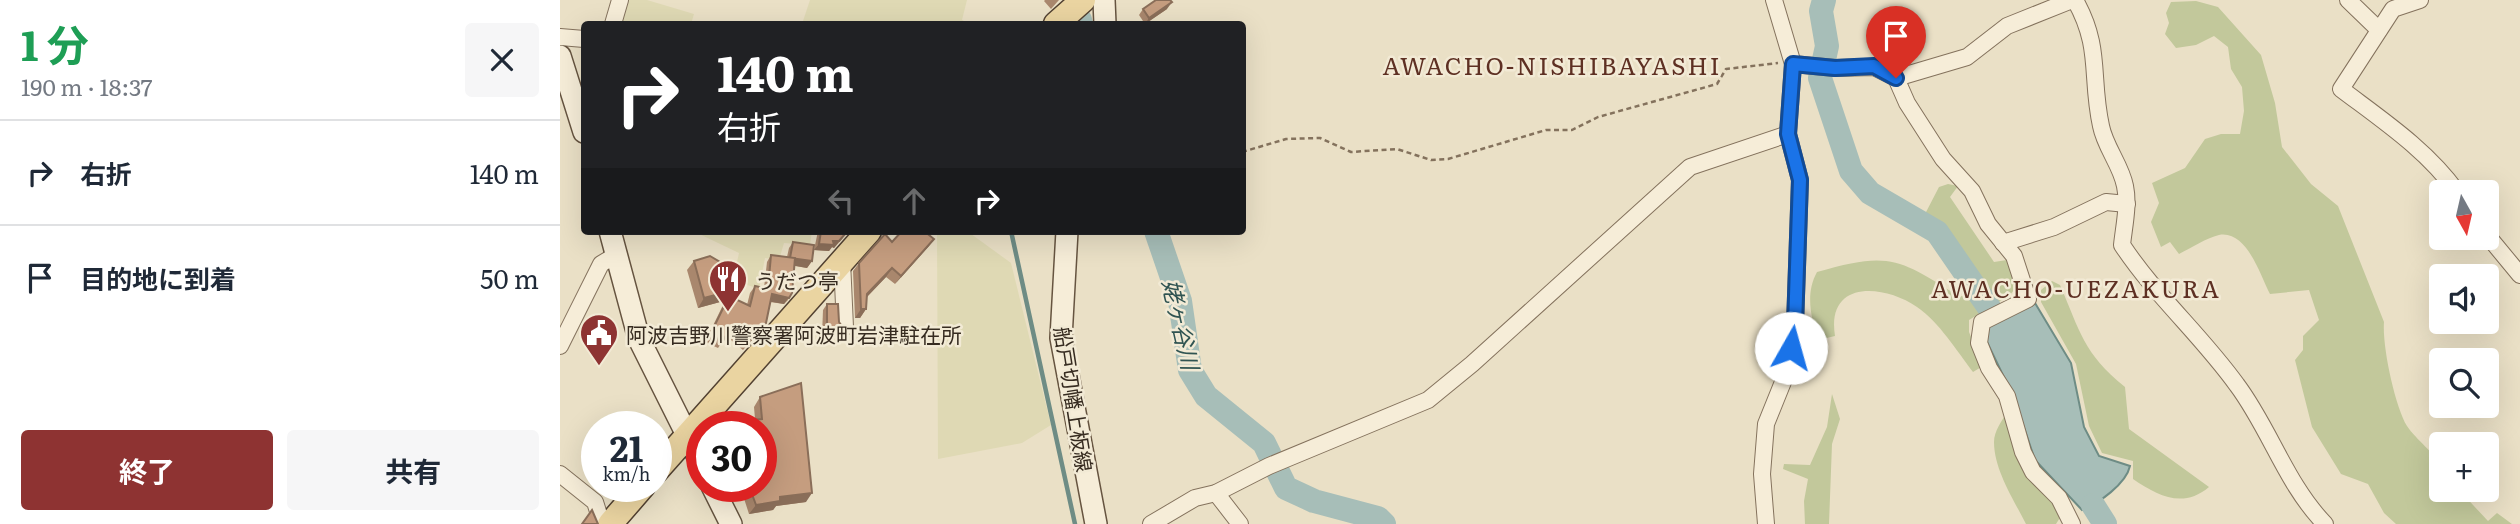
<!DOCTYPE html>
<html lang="ja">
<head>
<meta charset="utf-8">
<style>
	body { margin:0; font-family:Literata,"Noto Sans JP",serif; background:#f6f6f7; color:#1f2937; height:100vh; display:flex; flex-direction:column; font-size:26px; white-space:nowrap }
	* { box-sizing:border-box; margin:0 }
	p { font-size:23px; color:#747a83 }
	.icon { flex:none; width:38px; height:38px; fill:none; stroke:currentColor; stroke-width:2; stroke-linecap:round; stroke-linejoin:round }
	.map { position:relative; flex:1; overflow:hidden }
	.drawer { display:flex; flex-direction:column; background:#fff; width:560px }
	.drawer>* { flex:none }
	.guide { position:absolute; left:21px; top:21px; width:665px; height:214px; border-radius:7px; box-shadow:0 7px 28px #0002; background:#202124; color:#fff; overflow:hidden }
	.needle { width:46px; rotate:172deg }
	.tools { position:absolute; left:1869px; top:180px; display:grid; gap:14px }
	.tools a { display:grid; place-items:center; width:70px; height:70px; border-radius:7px; background:#fff; box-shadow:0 7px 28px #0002; font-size:35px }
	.speed { position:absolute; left:21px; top:411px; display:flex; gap:14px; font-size:35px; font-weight:700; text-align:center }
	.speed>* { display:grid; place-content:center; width:91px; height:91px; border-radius:50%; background:#fff; box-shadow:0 7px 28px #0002; line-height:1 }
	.speed small { font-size:18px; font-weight:400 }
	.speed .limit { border:10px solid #d22; background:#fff; color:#111 }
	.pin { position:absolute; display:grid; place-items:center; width:60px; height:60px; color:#fff; margin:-72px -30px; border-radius:50% 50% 50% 0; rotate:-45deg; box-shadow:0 0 7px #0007 }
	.pin .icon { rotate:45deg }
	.me { position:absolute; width:77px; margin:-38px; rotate:7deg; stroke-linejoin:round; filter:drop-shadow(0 0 5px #0008) }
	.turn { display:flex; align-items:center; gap:24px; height:147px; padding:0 21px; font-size:32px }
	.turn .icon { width:91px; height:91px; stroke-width:2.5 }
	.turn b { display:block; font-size:49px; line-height:60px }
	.lanes { display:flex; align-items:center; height:66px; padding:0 21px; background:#0003; justify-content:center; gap:35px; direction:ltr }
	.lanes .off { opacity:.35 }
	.round { display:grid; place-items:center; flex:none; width:74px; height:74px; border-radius:7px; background:#f6f6f7 }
	.summary { display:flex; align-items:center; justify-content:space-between; height:119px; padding:0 21px }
	h1 { font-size:42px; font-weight:700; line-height:52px; color:#1e9e55 }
	.cta { display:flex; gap:14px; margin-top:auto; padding:14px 21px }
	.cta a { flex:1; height:80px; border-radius:7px; background:#8e3332; color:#fff; font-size:28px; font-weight:700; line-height:80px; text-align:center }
	.cta a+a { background:#f6f6f7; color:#1f2937 }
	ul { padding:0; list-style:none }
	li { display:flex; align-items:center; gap:21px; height:105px; padding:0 21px; border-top:2px solid #e0e1e3 }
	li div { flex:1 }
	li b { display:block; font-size:26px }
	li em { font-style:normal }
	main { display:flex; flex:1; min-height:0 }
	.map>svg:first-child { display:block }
	.farmland { fill:#dfd9b4 }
	.green { fill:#c2c89b }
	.water { fill:#a7beb8; stroke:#6e8c85; stroke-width:2 }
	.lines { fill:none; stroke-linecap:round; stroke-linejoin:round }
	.stream { stroke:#6e8c85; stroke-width:4.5 }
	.river { stroke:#a7beb8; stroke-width:24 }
	.minor-casing { stroke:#84725d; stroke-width:18 }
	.secondary-casing { stroke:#665440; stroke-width:24 }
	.primary-casing { stroke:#524131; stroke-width:27 }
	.path { stroke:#84725d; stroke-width:2.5; stroke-dasharray:5 3.5; stroke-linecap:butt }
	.minor { stroke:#f6edd8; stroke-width:16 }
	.secondary { stroke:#f6edd8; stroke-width:21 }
	.primary { stroke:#ead4a1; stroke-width:24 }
	.wall { fill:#a9876d }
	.shaded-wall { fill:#8a6e59 }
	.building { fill:#c59d7f; stroke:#8a6e59; stroke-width:2 }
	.route-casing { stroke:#114b97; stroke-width:18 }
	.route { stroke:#1a73e8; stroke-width:12 }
	.labels { text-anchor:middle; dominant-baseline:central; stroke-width:5; stroke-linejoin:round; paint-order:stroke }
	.poi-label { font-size:21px; fill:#362b20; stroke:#f2ead5; text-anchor:start }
	.street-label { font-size:21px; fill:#362b20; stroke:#f2ead5 }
	.water-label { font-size:23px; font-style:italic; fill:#305452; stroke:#f2ead5 }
	.quarter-label { font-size:24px; letter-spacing:2px; fill:#5e3023; stroke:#f2ead5 }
</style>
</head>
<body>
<main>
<section class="drawer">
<div class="summary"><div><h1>1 分</h1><p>190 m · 18:37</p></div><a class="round"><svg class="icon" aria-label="close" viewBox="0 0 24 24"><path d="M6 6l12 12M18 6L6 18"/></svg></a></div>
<ul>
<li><svg class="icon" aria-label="right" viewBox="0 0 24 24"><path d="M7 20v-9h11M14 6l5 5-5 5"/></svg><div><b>右折</b></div><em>140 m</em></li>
<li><svg class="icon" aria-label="arrive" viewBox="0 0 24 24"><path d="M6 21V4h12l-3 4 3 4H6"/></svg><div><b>目的地に到着</b></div><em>50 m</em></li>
</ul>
<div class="cta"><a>終了</a><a>共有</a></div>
</section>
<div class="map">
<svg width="1960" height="524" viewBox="0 0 1960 524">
	<rect width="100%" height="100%" fill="#eae0c6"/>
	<!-- farmland -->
	<g class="farmland">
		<path d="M65,0h22l47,14 -3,10h-75z"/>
		<path d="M250,0h157l-5,20 8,4h-168z"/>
		<path d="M133,231h119l-2,14 -26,-2 -5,17 -14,-2 -6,31 -26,-9 6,-27z"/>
		<path d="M377,231h30l44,32 40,162 -29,18 -84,16z"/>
	</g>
	<!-- green -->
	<g class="green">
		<path d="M1636,1l22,6 43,48 14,48 7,44 29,37 27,22 46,116c-2,24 11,84 23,104 9,14 29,27 34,42 2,6 0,16 0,22h18l29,31 9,-8 15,11h-116l-12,-11 -16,-29 -27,-10 -29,-47 -17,-67 8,-10v-14l16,-16 -10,-30 -39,4c-10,-19 -23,-64 -51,-59 -13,3 -28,13 -40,19l-9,-12 -9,5 -10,-25 8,-19 -7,-20 33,-15 20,-29 16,-5h19l4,-23 -2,-24 -11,-18 -3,-22 -14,-11 -18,9 -20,3 -11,-14 4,-11 -3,-10 5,-11z"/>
		<path d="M1388,184l10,2 -8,11 44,65 13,-2 11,25 -8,10 -41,25v12l14,34 -10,6c-16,-21 -34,-50 -56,-65 -34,-23 -91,-27 -82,29l-17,4c-7,-23 -13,-46 -1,-68 72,-21 82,-14 143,25l22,-12 -38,-54 -20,-15 15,-29z"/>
		<path d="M1492,281l8,4c20,46 23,68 65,102l4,42 80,58c-26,22 -51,9 -76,-8v-18l-31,-8 -13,-27 -13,-62 -35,-62v-12z"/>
		<path d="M1272,394l8,25 -8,25 -3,80h-24l-1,-23 4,-22 -25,-10 1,-5 26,1 17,-38z"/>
		<path d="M1447,412c4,23 8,45 22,64 11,14 23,24 32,40l-5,8h-30c-12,-24 -32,-54 -32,-82 0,-11 8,-21 13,-30z"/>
	</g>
	<!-- water -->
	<path class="water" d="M1475,303l36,60 13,64 15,29 31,10c-4,18 -31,37 -48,44l-47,-50 -21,-62 -28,-58 3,-15z"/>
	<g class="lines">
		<!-- stream -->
		<path class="stream" d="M451,231l64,293"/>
		<!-- river -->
		<g class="river">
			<path d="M1264,0l-3,11 6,35 -7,32 31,93 19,22 67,39 53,77"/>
			<path d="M520,20l1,4"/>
			<path d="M596,231l24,70 10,69 16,26 58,47 22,45 28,13 64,17 6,6"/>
			<path d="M1533,505l12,19"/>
		</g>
		<defs>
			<g id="minor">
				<path d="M1515,0c27,48 15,76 26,126 4,21 20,39 24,60 4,19 -1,40 -3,59 33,50 80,91 115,140 33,44 49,99 88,139"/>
				<path d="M1788,0l31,30"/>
				<path d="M1860,0l-27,9 -52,80c41,31 86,61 116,103"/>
				<path d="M53,24l7,-24"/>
				<path d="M0,37l24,2"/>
				<path d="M1233,64l42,4 39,-1 22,11 11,25 36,56 29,32 16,33 26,32 14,43 -46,23 -3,21 10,25 18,28 16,56 10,20 26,26 13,26"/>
				<path d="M1336,78l71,-21 40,-31 65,-26"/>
				<path d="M1927,235l33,40"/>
				<path d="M1443,243l51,-16 52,-25 21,2"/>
				<path d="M282,261l3,66"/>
				<path d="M0,346l41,-82 15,-9"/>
				<path d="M0,474l35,28 7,22"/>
				<path d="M656,493l24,31"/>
				<path d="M591,524l44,-26 21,-5 53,-27 159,-66 44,-36 218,-197 98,-33"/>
				<path d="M1206,524l-4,-50 4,-50 21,-52 8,-47 5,-145 -12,-46 5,-70 -19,-64"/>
			</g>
			<g id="secondary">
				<path d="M544,0l1,24"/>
				<path d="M0,56l24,76"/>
				<path d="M50,231l29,108 63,126"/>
				<path d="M507,231l-6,107 35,186"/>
				<path d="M152,486l19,38"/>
			</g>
			<g id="primary">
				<path d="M496,24l27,-24"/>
				<path d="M96,471l213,-240"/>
				<path d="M50,524l33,-38"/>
			</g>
		</defs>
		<!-- minor casing -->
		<use href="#minor" class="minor-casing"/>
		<!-- secondary casing -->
		<use href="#secondary" class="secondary-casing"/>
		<!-- primary casing -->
		<use href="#primary" class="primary-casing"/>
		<!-- path -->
		<path class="path" d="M682,152l44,-13 34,-1 31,14 46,-3 34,11 17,-1 98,-29h26l26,-13 119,-33 9,-15 52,-6"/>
		<!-- minor -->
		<use href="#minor" class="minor"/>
		<!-- secondary -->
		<use href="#secondary" class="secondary"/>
		<!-- primary -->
		<use href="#primary" class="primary"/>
	</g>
	<!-- wall -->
	<g class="wall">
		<path d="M485,0h14l-8,9 -7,-8z"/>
		<path d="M583,9h24l-22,15 -6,-9z"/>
		<path d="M258,231h28l-4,8 -8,9 -2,-1 -3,4 -15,-1z"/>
		<path d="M374,239l-6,8 -33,37 -9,-7 -19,20 -1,12 -6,9h-5l-2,-47 6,-8 33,-21z"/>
		<path d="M233,242l19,19 -5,7 -12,-2 -7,34 -4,4 -14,-2 -9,28 -18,20 -17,-14 -8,12 -13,-6 19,-39 5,-7 18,9 3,-12 5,-7 9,2 3,-26 4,-7 16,2 2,-9z"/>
		<path d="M134,261l26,13v28l-22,6 -11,-38z"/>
		<path d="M267,304l17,25 -5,7 -17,-1 1,-25z"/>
		<path d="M200,397l46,105 -30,4 -3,4 -24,4 -9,-28h21v-59h-38l4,-5 28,-3 -1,-12z"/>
	</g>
	<!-- shaded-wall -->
	<g class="shaded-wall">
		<path d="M612,2l-5,7 -22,15 4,-6z"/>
		<path d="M286,233l-12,15 -2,-1 -3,4 -15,-1 5,-6 14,-3z"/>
		<path d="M374,239l-6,8 -33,37 6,-8z"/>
		<path d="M230,258l22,3 -5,7 -21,-4z"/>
		<path d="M332,268l-6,9 -25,26 6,-9z"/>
		<path d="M167,292l-7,10 -22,6 6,-10z"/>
		<path d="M232,293l-8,11 -17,-3 5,-7z"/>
		<path d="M301,309h5l-6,9h-5z"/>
		<path d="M267,329h17l-5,7 -17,-1z"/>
		<path d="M252,493l-6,9 -30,4 -3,4 -24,4 7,-9 24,-8z"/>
	</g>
	<!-- building -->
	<g class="building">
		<path d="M596,0h14l2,2 -23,16 -6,-9z"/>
		<path d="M261,231h25v2l-7,8h-6l1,4 -15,-1z"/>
		<path d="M342,231h22l10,8 -33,37 -9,-8 -25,26 -1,15h-5l-2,-46 26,-29 7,8z"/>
		<path d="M233,242l21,3 -2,16 -22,-3z"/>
		<path d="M211,255l24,3 -3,35 -3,5 -17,-4 -6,29 -18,20 -18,-15 -7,13 -13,-6 19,-39 21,10 5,-20 13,3z"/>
		<path d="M150,256l10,6 3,8 -4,1 8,21 -23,6 -10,-37z"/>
		<path d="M267,304h11l1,18 5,7h-17z"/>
		<path d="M241,383l11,110 -32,4v4l-24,4 -7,-19h12v-59h-34v-5l35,-3 -2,-22z"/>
		<path d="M32,510l6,14h-16z"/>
	</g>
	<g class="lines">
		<defs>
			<path id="route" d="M1231,348l4,-23 5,-145 -12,-46 5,-70 42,4 39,-2 22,12"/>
		</defs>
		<!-- route casing -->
		<use href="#route" class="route-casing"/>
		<!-- route -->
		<use href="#route" class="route"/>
	</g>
	<!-- icons -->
	<defs>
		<symbol id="restaurant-pin" viewBox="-11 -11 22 30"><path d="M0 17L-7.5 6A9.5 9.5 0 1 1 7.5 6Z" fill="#8e3332" stroke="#f2ead5"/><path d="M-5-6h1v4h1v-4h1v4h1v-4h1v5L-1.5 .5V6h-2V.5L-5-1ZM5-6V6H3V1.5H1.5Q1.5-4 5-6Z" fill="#fff"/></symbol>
		<symbol id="civic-pin" viewBox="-11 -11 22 30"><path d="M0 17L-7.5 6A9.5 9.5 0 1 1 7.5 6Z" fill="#8e3332" stroke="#f2ead5"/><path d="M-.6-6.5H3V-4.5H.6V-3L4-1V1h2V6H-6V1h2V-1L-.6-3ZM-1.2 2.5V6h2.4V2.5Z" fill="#fff"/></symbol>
	</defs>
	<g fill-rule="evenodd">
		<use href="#restaurant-pin" x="146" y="257" width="44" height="60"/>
		<use href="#civic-pin" x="17" y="311" width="44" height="60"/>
	</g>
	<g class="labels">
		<!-- poi labels -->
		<g class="poi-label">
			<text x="195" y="279">うだつ亭</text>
			<text x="66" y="333">阿波吉野川警察署阿波町岩津駐在所</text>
		</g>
		<!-- street labels -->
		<g class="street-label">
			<text transform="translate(515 399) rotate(81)">船戸切幡上板線</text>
		</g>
		<!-- water labels -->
		<g class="water-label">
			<text transform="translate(622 324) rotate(77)">姥ヶ谷川</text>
		</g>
		<!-- quarter labels -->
		<g class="quarter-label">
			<text x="992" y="64">AWACHO-NISHIBAYASHI</text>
			<text x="1516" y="287">AWACHO-UEZAKURA</text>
		</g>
	</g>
</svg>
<div class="tools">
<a><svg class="needle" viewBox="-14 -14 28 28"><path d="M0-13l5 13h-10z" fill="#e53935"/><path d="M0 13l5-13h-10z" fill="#747a83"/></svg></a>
<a><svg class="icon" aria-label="sound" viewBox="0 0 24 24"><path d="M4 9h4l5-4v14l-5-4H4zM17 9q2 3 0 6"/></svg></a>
<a><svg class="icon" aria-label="search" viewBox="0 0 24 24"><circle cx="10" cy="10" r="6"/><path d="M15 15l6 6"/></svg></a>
<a>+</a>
</div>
<div class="speed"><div>21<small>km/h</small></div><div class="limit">30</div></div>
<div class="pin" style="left:1336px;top:78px;background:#d93025"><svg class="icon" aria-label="arrive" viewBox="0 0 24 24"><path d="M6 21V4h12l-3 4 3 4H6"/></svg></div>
<svg class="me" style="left:1231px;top:348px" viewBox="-20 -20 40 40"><circle r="19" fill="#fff"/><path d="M0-13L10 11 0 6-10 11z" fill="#1a73e8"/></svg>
<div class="guide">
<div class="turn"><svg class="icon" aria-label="right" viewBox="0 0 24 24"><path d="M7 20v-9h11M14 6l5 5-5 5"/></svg><div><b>140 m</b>右折</div></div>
<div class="lanes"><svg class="icon off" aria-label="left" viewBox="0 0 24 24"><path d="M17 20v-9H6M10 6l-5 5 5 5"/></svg><svg class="icon off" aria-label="ahead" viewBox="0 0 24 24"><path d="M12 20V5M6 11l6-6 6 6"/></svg><svg class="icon" aria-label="right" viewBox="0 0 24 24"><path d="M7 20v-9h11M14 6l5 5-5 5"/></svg></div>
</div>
</div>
</main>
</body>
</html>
